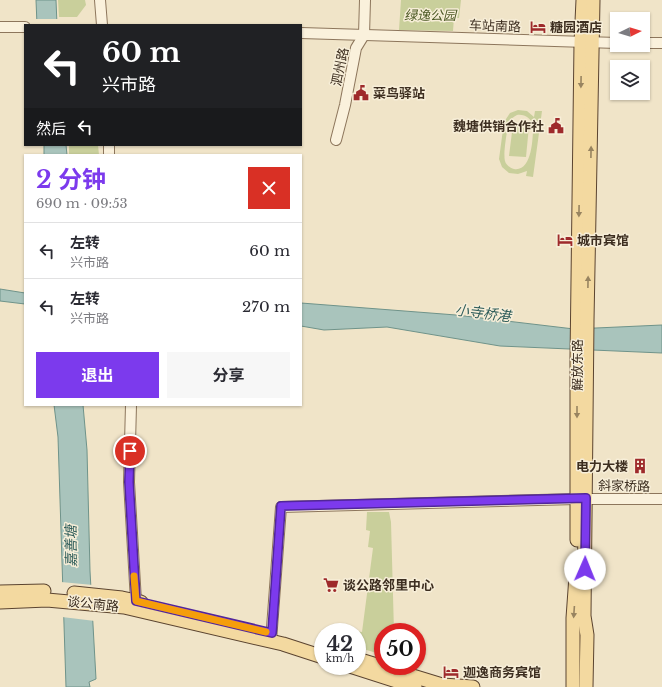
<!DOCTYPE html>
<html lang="zh">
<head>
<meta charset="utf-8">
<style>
	body { margin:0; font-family:"Libre Baskerville","Noto Sans SC",serif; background:#f7f7f7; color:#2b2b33; height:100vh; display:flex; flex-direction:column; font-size:15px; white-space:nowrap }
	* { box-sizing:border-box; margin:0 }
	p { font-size:13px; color:#7c7c81 }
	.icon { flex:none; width:22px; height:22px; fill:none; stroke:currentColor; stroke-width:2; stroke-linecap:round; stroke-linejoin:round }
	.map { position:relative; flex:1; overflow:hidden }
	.drawer { position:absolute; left:24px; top:154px; width:278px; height:252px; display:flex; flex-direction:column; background:#fff; border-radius:0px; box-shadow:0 1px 3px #0004 }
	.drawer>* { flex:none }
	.guide { position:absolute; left:24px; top:24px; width:278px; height:122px; border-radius:0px; box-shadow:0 1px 3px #0004; background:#202124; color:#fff; overflow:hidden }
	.needle { width:26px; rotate:85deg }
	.buttons { position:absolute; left:610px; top:12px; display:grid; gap:8px }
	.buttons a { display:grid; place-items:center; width:40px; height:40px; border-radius:0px; background:#fff; box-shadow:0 1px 3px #0004; font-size:20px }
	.speed { position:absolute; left:314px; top:623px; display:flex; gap:8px; font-size:20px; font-weight:700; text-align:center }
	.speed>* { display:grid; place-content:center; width:52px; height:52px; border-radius:50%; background:#fff; box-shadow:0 1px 3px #0004; line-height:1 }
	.speed small { font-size:10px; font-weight:400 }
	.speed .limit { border:6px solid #d22; background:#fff; color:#111 }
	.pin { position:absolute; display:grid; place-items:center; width:34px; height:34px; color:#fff; margin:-17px; border:2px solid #fff; border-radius:50%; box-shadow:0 1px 4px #0007 }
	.me { position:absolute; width:44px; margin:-22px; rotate:1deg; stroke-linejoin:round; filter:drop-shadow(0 0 3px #0008) }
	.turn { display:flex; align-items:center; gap:14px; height:84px; padding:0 12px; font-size:18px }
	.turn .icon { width:52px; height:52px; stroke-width:2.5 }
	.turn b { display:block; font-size:28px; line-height:34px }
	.then { display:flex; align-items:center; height:38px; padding:0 12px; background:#0003; gap:8px; font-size:15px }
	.round { display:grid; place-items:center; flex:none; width:42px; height:42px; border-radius:0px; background:#f7f7f7 }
	.head { display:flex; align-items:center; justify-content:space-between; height:68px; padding:0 12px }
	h1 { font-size:24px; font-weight:700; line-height:30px; color:#7c3aed }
	.action { display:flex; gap:8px; margin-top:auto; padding:8px 12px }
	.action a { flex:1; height:46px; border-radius:0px; background:#7c3aed; color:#fff; font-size:16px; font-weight:700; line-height:46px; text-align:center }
	.action a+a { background:#f7f7f7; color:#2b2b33 }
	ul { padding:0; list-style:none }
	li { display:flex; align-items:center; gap:12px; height:56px; padding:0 12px; border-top:1px solid #e1e1e2 }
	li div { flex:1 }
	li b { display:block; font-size:15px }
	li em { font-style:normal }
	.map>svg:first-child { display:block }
	.green { fill:#c9cf9b; fill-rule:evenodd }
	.water { fill:#a9c4bc; stroke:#6f938a }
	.pier { fill:#f0e4c8 }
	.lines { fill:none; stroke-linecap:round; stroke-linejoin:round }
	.minor-casing { stroke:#8d765c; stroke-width:12 }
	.major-casing { stroke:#5b4430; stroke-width:15 }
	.minor { stroke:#faf1dc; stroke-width:10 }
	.major { stroke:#f3d9a0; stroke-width:13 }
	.oneway { fill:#988460 }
	.route-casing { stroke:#51269a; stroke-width:10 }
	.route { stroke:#7c3aed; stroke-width:7 }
	.slow { stroke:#f59e0b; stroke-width:7 }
	.labels { text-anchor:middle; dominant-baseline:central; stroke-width:3; stroke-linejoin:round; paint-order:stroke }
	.park-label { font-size:13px; font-style:italic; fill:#4d5a26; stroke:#f7eed8 }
	.street-label { font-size:13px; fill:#3d2e20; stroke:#f7eed8 }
	.poi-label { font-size:13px; font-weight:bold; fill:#3d2e20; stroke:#f7eed8; text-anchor:start }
	.water-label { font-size:14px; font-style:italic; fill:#2f5d5a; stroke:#f7eed8 }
</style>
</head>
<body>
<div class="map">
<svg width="662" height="687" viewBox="0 0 662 687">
	<rect width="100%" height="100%" fill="#f0e4c8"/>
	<!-- green -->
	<g class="green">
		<path d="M58,0h27l1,5 -9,12h-18z"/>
		<path d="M401,0h60l-2,18h-5l-1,13 -54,-1z"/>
		<path d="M518,110l9,1 7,6 1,-6h7l-9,66 -7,-1 1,-5 -9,3 -9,-1 -7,-6 -3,-8 5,-37 6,-9zM517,115c8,-1 14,3 16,11 0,12 -1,46 -19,43 -4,-1 -8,-4 -9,-8 -2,-6 2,-34 5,-40 1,-3 4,-4 7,-6z"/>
		<path d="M513,124l16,2 -3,31 -17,-1z"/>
		<path d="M69,145h29l1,10h-30z"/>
		<path d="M367,512h22l2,10 3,110h-11v23l-26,-8v-15h-3v-1l8,1 11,-84 -5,-1 2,-16 -4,-1z"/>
	</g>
	<!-- water -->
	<g class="water">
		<path d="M36,0h20l1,25h-20z"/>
		<path d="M44,145h22l1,10h-23z"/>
		<path d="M0,289l25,4v11l-25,-3z"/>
		<path d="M301,303l155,12 118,14 88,-4v28l-162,-7 -113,-19 -63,3 -23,-4z"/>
		<path d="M54,405h29l4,45 3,121 6,108 -7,3 1,5h-24l-8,-250z"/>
	</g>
	<!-- pier -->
	<g class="pier">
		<rect x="35" y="19" width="24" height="6"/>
		<path d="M61,582l32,3 2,36 -33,-4z"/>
	</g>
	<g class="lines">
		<defs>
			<g id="minor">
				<path d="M100,0l2,25"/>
				<path d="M0,27h25"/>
				<path d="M301,33l316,10"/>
				<path d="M643,43h19"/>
				<path d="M336,140l9,-35 11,-57 8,-13 1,-35"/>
				<path d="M109,145v10"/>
				<path d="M131,405l-2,77 7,119"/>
				<path d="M271,641l10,-134 296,-8h85"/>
			</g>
			<g id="major">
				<path d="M577,540v-181l4,-316 2,-43"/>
				<path d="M0,592l44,-1"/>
				<path d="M74,593l48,5 19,4"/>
				<path d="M0,602l47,-2 77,7 159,37 40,13"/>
				<path d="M357,659l85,26 31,2"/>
				<path d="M350,666l65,21"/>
				<path d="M573,687v-69l3,-42"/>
				<path d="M586,687l1,-52 -3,-19 3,-295 6,-321"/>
			</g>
		</defs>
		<!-- minor casing -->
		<use href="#minor" class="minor-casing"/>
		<!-- major casing -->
		<use href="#major" class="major-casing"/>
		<!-- minor -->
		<use href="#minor" class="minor"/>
		<!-- major -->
		<use href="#major" class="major"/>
	</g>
	<!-- one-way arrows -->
	<defs><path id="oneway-solid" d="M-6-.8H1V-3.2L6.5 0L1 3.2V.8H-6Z"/></defs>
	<g class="oneway">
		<use href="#oneway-solid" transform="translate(581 82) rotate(91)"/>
		<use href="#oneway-solid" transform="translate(591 152) rotate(-89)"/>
		<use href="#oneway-solid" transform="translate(579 211) rotate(91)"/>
		<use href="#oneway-solid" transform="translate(588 282) rotate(-89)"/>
		<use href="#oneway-solid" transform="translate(577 412) rotate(90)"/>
		<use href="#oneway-solid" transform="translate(574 612) rotate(94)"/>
	</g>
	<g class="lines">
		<defs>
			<path id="route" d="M130,451l-1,31 7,119 136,32 9,-127 305,-8 -1,71"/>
		</defs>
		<!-- route casing -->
		<use href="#route" class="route-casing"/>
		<!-- route -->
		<use href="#route" class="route"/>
		<!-- slow -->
		<path class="slow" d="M134,576l2,25 130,31"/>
	</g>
	<!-- icons -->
	<defs>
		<symbol id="hotel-bare" viewBox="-9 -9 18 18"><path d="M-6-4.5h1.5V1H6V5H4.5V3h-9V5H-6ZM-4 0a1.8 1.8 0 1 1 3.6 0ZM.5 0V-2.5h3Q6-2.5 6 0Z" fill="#9e2a2b" stroke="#f7eed8" stroke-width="2.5" paint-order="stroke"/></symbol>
		<symbol id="civic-bare" viewBox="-9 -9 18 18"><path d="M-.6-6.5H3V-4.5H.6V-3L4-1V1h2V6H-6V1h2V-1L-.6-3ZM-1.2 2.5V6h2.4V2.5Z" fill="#9e2a2b" stroke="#f7eed8" stroke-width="2.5" paint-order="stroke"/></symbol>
		<symbol id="building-bare" viewBox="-9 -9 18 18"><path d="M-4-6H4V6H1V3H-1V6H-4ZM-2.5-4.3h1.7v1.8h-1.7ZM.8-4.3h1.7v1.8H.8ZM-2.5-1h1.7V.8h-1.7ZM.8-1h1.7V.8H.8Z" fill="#9e2a2b" stroke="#f7eed8" stroke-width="2.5" paint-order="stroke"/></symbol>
		<symbol id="supermarket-bare" viewBox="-9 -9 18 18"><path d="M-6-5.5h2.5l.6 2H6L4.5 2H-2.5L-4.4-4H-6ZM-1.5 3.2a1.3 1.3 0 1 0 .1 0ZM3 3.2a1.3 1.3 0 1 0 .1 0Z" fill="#9e2a2b" stroke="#f7eed8" stroke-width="2.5" paint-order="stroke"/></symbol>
	</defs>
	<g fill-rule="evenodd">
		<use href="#hotel-bare" x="527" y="16" width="22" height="22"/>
		<use href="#civic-bare" x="350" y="82" width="22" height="22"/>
		<use href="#civic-bare" x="545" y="115" width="22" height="22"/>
		<use href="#hotel-bare" x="554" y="229" width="22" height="22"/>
		<use href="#building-bare" x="629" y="455" width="22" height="22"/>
		<use href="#supermarket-bare" x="320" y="574" width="22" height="22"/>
		<use href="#hotel-bare" x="440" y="661" width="22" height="22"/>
	</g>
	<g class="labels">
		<!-- park labels -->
		<g class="park-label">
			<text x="430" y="15">绿逸公园</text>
		</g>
		<!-- street labels -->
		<g class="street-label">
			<text transform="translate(495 26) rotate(2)">车站南路</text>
			<text transform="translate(340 67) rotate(-78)">泗州路</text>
			<text transform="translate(577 365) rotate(-90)">解放东路</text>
			<text transform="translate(624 486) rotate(1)">斜家桥路</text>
			<text transform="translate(93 604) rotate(6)">谈公南路</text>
		</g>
		<!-- poi labels -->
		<g class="poi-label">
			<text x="550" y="27">糖园酒店</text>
			<text x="373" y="93">菜鸟驿站</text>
			<text x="544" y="126" text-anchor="end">魏塘供销合作社</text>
			<text x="577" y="240">城市宾馆</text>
			<text x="628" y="466" text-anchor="end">电力大楼</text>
			<text x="343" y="585">谈公路邻里中心</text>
			<text x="463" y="672">迦逸商务宾馆</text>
		</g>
		<!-- water labels -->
		<g class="water-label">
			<text transform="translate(483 313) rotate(7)">小寺桥港</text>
			<text transform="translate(71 546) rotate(-91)">嘉善塘</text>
		</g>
	</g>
</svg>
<div class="buttons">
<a><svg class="needle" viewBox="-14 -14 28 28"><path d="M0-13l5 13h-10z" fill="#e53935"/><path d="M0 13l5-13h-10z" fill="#7c7c81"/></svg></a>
<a><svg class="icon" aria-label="layers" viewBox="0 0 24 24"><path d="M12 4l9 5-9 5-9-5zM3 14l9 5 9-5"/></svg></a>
</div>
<div class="speed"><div>42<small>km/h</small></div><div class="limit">50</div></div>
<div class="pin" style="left:130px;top:451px;background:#d93025"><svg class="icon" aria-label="arrive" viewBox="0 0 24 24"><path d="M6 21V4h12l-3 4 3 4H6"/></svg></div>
<svg class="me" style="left:585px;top:569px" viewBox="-20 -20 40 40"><circle r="19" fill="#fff"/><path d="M0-13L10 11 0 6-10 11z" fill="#7c3aed"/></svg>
<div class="guide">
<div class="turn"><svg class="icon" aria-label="left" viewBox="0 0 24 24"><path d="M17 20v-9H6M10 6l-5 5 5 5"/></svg><div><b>60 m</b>兴市路</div></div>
<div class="then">然后<svg class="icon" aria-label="left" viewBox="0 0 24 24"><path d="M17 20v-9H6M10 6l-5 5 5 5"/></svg></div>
</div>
<section class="drawer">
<div class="head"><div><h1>2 分钟</h1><p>690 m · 09:53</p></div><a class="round" style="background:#d93025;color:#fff"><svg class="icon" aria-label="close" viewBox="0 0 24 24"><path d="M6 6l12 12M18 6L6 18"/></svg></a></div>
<ul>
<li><svg class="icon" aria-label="left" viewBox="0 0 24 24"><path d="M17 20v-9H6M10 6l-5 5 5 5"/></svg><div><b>左转</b><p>兴市路</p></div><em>60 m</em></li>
<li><svg class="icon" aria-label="left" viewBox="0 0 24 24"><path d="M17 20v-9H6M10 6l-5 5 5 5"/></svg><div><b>左转</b><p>兴市路</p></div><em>270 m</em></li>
</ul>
<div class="action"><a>退出</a><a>分享</a></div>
</section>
</div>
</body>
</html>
